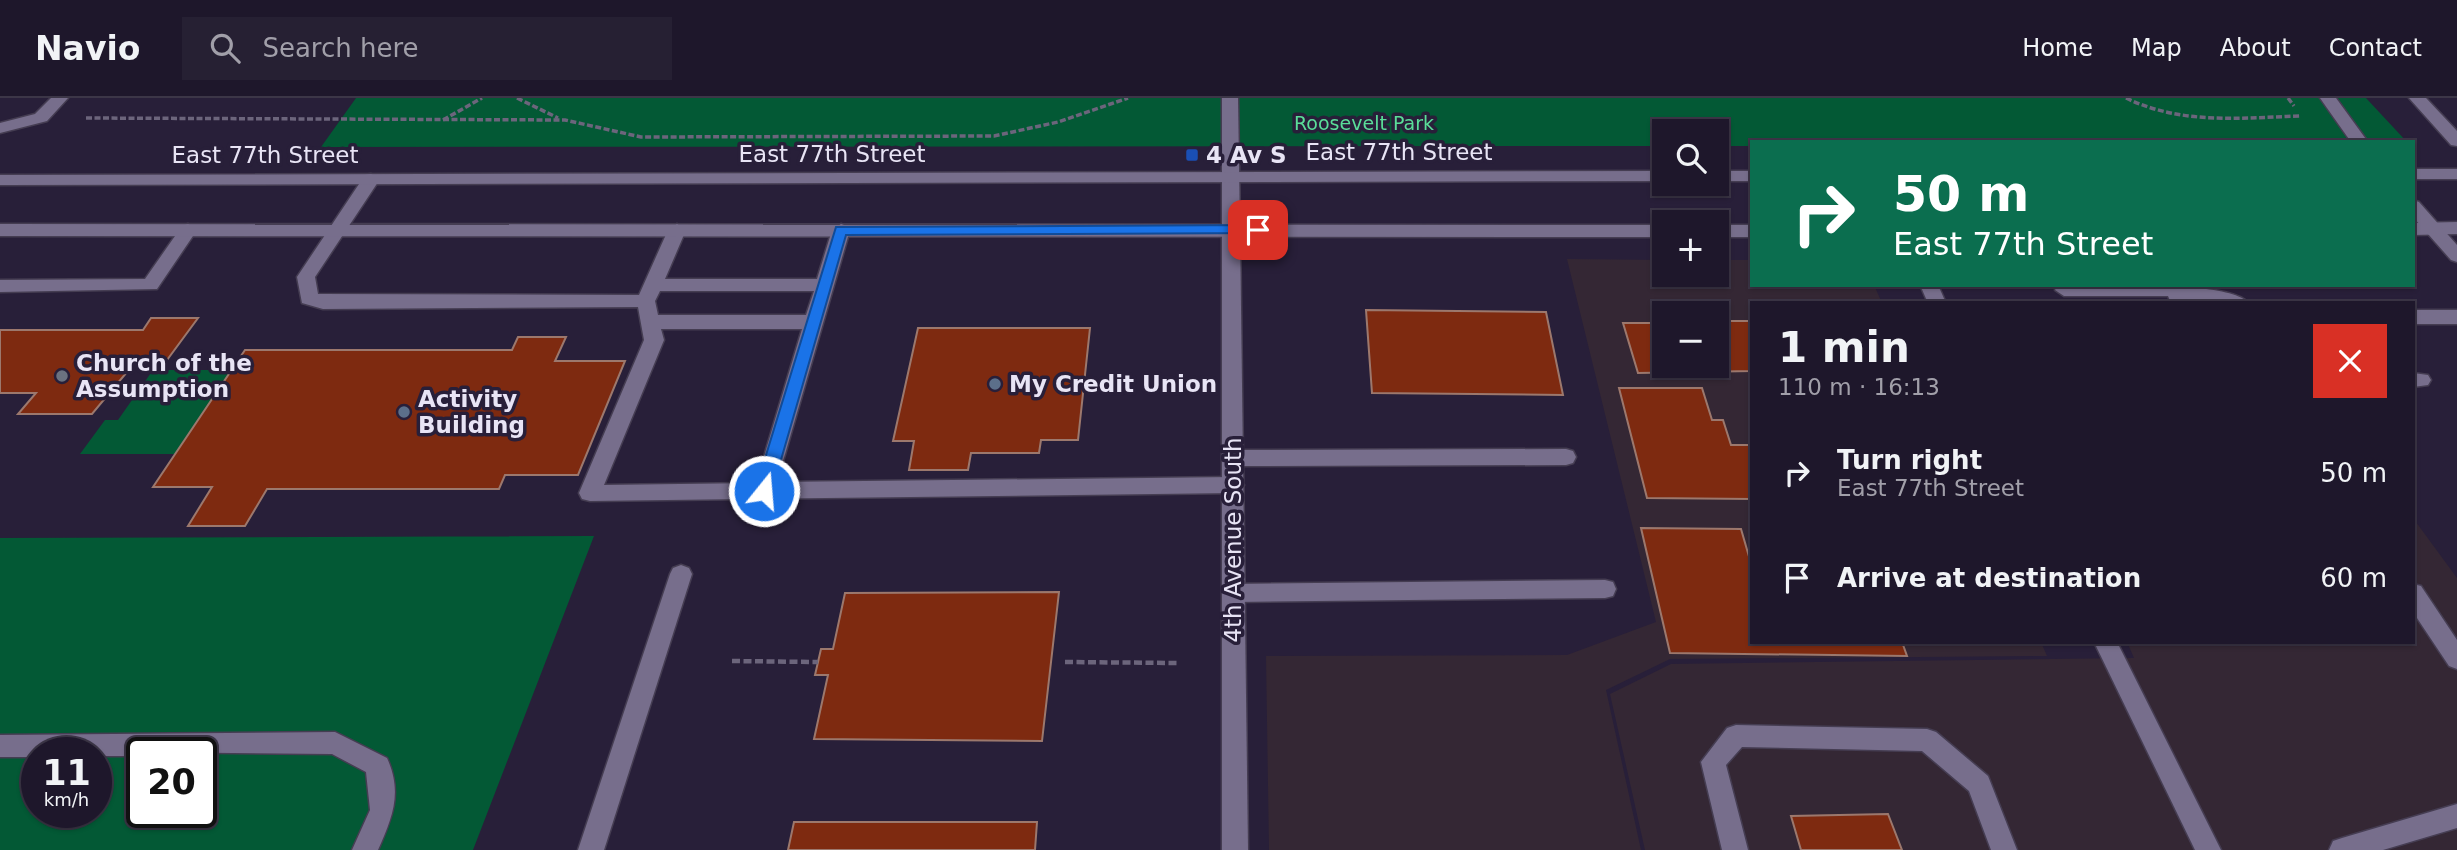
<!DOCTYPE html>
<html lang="en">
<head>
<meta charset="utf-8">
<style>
	body { margin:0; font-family:"DejaVu Sans",sans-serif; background:#262033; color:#f1f3f6; height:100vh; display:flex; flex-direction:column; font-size:26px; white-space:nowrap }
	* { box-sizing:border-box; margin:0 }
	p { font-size:23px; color:#a19fa9 }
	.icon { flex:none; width:38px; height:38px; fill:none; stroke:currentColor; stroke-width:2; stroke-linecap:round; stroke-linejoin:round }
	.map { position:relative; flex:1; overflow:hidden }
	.panel { position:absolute; left:1750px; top:203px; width:665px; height:343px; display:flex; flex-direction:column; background:#1e172b; border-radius:0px; box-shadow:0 2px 5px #0004,0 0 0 2px #3c3647 }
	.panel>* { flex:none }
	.banner { position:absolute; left:1750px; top:42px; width:665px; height:147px; border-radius:0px; box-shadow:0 2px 5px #0004,0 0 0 2px #3c3647; background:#0b6e4f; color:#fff; overflow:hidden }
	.fabs { position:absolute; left:1652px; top:21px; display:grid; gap:14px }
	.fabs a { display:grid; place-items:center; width:77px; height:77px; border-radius:0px; background:#1e172b; box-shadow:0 2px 5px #0004,0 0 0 2px #3c3647; font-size:35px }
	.speed { position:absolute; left:21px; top:639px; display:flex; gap:14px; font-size:35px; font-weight:700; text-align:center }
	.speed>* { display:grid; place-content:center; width:91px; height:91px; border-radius:50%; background:#1e172b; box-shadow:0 2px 5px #0004,0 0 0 2px #3c3647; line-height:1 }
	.speed small { font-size:18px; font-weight:400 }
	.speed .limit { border:4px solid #111; border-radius:10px; background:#fff; color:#111 }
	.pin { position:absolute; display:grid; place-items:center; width:60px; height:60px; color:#fff; margin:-30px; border-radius:14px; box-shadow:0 4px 10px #0006 }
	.me { position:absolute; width:77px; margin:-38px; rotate:17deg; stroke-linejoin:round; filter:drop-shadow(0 0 5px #0008) }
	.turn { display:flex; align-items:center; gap:24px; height:147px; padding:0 28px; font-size:32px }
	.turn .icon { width:91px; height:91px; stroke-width:2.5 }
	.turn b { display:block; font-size:49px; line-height:60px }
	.round { display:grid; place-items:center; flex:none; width:74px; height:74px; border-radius:0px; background:#262033 }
	.head { display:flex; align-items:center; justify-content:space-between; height:119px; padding:0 28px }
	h1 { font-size:42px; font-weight:700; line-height:52px }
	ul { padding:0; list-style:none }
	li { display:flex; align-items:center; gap:21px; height:105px; padding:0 28px }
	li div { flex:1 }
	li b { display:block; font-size:26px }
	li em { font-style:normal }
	header { display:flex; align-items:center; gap:42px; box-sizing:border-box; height:98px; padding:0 35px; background:#1e172b; border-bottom:2px solid #3c3647 }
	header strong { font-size:33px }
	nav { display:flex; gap:38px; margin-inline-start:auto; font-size:24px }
	.search { width:490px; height:63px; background:#262033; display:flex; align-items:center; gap:18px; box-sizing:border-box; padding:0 24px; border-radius:0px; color:#a19fa9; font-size:26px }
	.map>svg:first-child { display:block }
	.commercial { fill:#342734; fill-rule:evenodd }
	.green { fill:#035935; fill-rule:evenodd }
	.building { fill:#7e2a10; stroke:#9c786d; stroke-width:2 }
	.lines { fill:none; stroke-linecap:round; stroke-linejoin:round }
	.service-casing { stroke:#453d52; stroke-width:3 }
	.minor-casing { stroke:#453d52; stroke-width:3 }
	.tertiary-casing { stroke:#453d52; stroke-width:3 }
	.secondary-casing { stroke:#453d52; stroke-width:3 }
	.path-far1 { stroke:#6c657c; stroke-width:3.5; stroke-dasharray:6 2.5; stroke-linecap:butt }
	.path { stroke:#6c657c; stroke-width:4.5; stroke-dasharray:8 3.5; stroke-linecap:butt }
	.service { fill:#776e8c; fill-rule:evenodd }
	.minor { fill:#776e8c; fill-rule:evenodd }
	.tertiary { fill:#776e8c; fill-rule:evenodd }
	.secondary { fill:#776e8c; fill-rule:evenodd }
	.route { fill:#1a73e8; stroke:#114b97; stroke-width:2 }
	.transit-dot { fill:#1a4fb4; stroke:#281f39; stroke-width:2.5 }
	.worship-dot { fill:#6b7280; stroke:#281f39; stroke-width:2.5 }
	.service-dot { fill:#5c6f8a; stroke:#281f39; stroke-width:2.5 }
	.labels { text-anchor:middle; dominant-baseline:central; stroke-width:7; stroke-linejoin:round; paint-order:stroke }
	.far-park-label { font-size:19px; fill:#5ade99; stroke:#281f39 }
	.street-label { font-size:23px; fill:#e8e4f5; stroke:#281f39 }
	.poi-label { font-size:23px; font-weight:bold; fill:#e8e4f5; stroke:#281f39; text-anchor:start }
</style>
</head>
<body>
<header>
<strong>Navio</strong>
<div class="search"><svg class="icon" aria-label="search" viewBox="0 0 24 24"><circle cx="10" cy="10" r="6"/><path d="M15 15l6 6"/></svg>Search here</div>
<nav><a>Home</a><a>Map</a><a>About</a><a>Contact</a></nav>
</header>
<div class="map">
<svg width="2457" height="752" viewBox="0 0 2457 752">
	<rect width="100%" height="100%" fill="#281f39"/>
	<!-- commercial -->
	<g class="commercial">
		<path d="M1567,161l97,1v15h53v-15h35v25h122l8,18h-130v339h289l6,14 -377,3 -64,31 35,160h-372l-3,-194 301,-1 89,-33zM1664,215h53v53h-53z"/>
		<path d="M2413,420l44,60v272h-812l-35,-156 61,-30 463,-6 -7,-16h286z"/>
	</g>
	<!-- green -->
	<g class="green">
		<path d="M356,0h2010l41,44h-655v4h-35v-15h-53v15l-1343,1z"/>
		<path d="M153,272h78l-55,84h-96l25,-34h13z"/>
		<path d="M594,438l-121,314h-473v-312zM37,654h59v60h-59zM142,654h59v60h-59z"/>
	</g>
	<!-- building -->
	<g class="building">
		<path d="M1366,212l180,2 17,83 -191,-2z"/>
		<path d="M151,220h47l-31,42h-30l-45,54h-74l18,-21h-36v-63h143z"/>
		<path d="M1717,223h35v50l-114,2 -15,-50h41v43h53z"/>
		<path d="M918,230h172l-12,112h-37l-2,13h-68l-3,17h-59l5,-29h-21z"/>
		<path d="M518,239h48l-11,24h70l-47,114h-73l-6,14h-232l-22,37h-57l24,-39h-59l92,-137h267z"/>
		<path d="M1619,290h83l10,32h11l8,25h21v54l-105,-1z"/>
		<path d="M1641,430l100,1 11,38v75h150l5,14 -237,-3z"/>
		<path d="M1059,494l-17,149 -228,-2 14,-64h-13l6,-26h12l12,-56z"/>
		<path d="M1888,716l14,36h-101l-10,-34z"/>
		<path d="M794,724h243l-2,28h-247z"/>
	</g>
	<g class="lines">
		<defs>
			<g id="service">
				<path d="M1222,0h16l2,132 -9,6 -9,-6z"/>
				<path d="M371,76l9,5 -65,98 3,17 321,1 29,-65 9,-6 9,6 -21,49h152l15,-49 9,-6 6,2 3,4 -73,252 456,-5 7,2 4,6 -4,6 -7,2 -643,8 -8,-2 -3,-6 65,-153 -6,-33 -315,2 -21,-6 -5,-26 68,-102zM660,193h154l-8,24h-148l-3,-14zM661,231h141l-46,154 -152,2 60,-145z"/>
				<path d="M188,126l9,6 -40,59 -157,3v-12l145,-1 37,-53z"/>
				<path d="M2058,187c32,0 174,-5 190,18l-60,-4 2,4h-19l-3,-7h-104l-9,-6z"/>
				<rect x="2413" y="212" width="44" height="14"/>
				<path d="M2413,275l15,2 3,5 -3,5 -15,2z"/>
				<path d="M1566,351l7,2 3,6 -3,6 -7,2 -333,1 -7,-2 -3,-6 3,-6 7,-2z"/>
				<path d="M681,467l8,3 3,6 -88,276h-26l92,-276 3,-6z"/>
				<path d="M1605,482l8,2 3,7 -3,7 -8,2 -371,4 -8,-2 -3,-7 3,-7 8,-2z"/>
				<path d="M2413,486l8,2 36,54v29l-8,-3 -36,-54z"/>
				<path d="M1736,627l191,4 9,3 52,44 29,74h-26l-22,-59 -47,-40 -180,-4 -16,18 22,85h-26l-21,-88 26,-34z"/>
				<path d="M335,634l52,26c16,35 5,60 -9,92h-26l18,-40 -4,-38 -34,-18 -190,-2v4h-46v-4h-59v5h-37v-22z"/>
				<path d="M2457,706v24l-74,22h-54l4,-9 9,-3z"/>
			</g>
			<g id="minor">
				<path d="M51,0h17l-21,23 -47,12v-10l35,-9z"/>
				<path d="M1231,126l9,6 8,620h-26v-620z"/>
				<path d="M1920,187h18l8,18h-18z"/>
				<path d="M2094,544h23l104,208h-26z"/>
			</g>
			<g id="tertiary">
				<rect x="2413" y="71" width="44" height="10"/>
				<path d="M1664,73v10l-1664,4v-10z"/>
				<rect x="1717" y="73" width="35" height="10"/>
				<path d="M2457,124v12l-44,1v-12z"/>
				<path d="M0,126l1664,1v12l-1664,-1z"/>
				<rect x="1717" y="127" width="35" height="12"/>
			</g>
			<g id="secondary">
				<path d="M2320,0h16l32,44h-17z"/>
				<path d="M2409,0h17l31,33v15l-6,-1z"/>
				<path d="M2413,102l6,2 38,43v17l-6,-2 -38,-43z"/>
			</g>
		</defs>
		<!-- service casing -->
		<use href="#service" class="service-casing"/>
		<!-- minor casing -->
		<use href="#minor" class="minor-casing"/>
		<!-- tertiary casing -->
		<use href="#tertiary" class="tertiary-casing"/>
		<!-- secondary casing -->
		<use href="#secondary" class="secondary-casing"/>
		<!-- path-far1 -->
		<g class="path-far1">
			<path d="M517,0l41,20"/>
			<path d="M2126,0c56,27 114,20 174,18"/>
			<path d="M2288,0l6,8"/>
			<path d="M86,20l479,2 76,17 353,-1 64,-14 70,-24"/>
			<path d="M443,22l39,-22"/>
		</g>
		<!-- path -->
		<g class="path">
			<path d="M732,563l86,1"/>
			<path d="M1065,564l112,1"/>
		</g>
		<!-- service -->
		<use href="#service" class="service"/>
		<!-- minor -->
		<use href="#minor" class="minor"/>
		<!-- tertiary -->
		<use href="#tertiary" class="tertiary"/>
		<!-- secondary -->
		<use href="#secondary" class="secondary"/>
	</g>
	<!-- route -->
	<path class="route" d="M1258,127l6,5 -2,3 -416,2 -74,256 -8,6 -9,-6 81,-264z"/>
	<!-- markers -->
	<rect class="transit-dot" x="1185" y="50" width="14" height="14" rx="3.5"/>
	<circle class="worship-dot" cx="62" cy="278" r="7"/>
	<g class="service-dot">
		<circle cx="995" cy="286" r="7"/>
		<circle cx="404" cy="314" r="7"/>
	</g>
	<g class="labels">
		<!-- far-park labels -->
		<g class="far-park-label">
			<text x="1364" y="25">Roosevelt Park</text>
		</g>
		<!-- street labels -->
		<g class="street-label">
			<text x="1399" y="54">East 77th Street</text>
			<text x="832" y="56">East 77th Street</text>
			<text x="265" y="57">East 77th Street</text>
			<text transform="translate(1233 442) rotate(-90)">4th Avenue South</text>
		</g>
		<!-- poi labels -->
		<g class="poi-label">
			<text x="1206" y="57">4 Av S</text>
			<text x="76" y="265">Church of the<tspan x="76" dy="26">Assumption</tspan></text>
			<text x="1009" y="286">My Credit Union</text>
			<text x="418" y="301">Activity<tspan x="418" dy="26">Building</tspan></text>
		</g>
	</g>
</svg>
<div class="fabs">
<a><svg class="icon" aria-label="search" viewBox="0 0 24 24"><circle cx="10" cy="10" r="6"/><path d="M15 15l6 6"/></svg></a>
<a>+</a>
<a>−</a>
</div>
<div class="speed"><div>11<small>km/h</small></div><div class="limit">20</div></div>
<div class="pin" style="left:1258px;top:132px;background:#d93025"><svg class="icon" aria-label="arrive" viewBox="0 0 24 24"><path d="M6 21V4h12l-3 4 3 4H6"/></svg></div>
<svg class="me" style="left:764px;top:393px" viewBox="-20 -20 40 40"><circle r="17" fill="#1a73e8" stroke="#fff" stroke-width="3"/><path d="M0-11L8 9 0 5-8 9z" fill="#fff"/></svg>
<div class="banner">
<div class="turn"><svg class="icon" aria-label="right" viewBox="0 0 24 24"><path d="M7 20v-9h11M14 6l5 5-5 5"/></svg><div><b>50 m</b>East 77th Street</div></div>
</div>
<section class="panel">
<div class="head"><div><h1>1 min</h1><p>110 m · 16:13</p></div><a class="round" style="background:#d93025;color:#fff"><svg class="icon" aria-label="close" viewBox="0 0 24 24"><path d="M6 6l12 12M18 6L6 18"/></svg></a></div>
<ul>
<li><svg class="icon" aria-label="right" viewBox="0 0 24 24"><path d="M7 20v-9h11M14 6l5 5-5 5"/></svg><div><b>Turn right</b><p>East 77th Street</p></div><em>50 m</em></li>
<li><svg class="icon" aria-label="arrive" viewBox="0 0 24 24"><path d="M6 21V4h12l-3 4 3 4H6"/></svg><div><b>Arrive at destination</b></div><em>60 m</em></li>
</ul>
</section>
</div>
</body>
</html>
